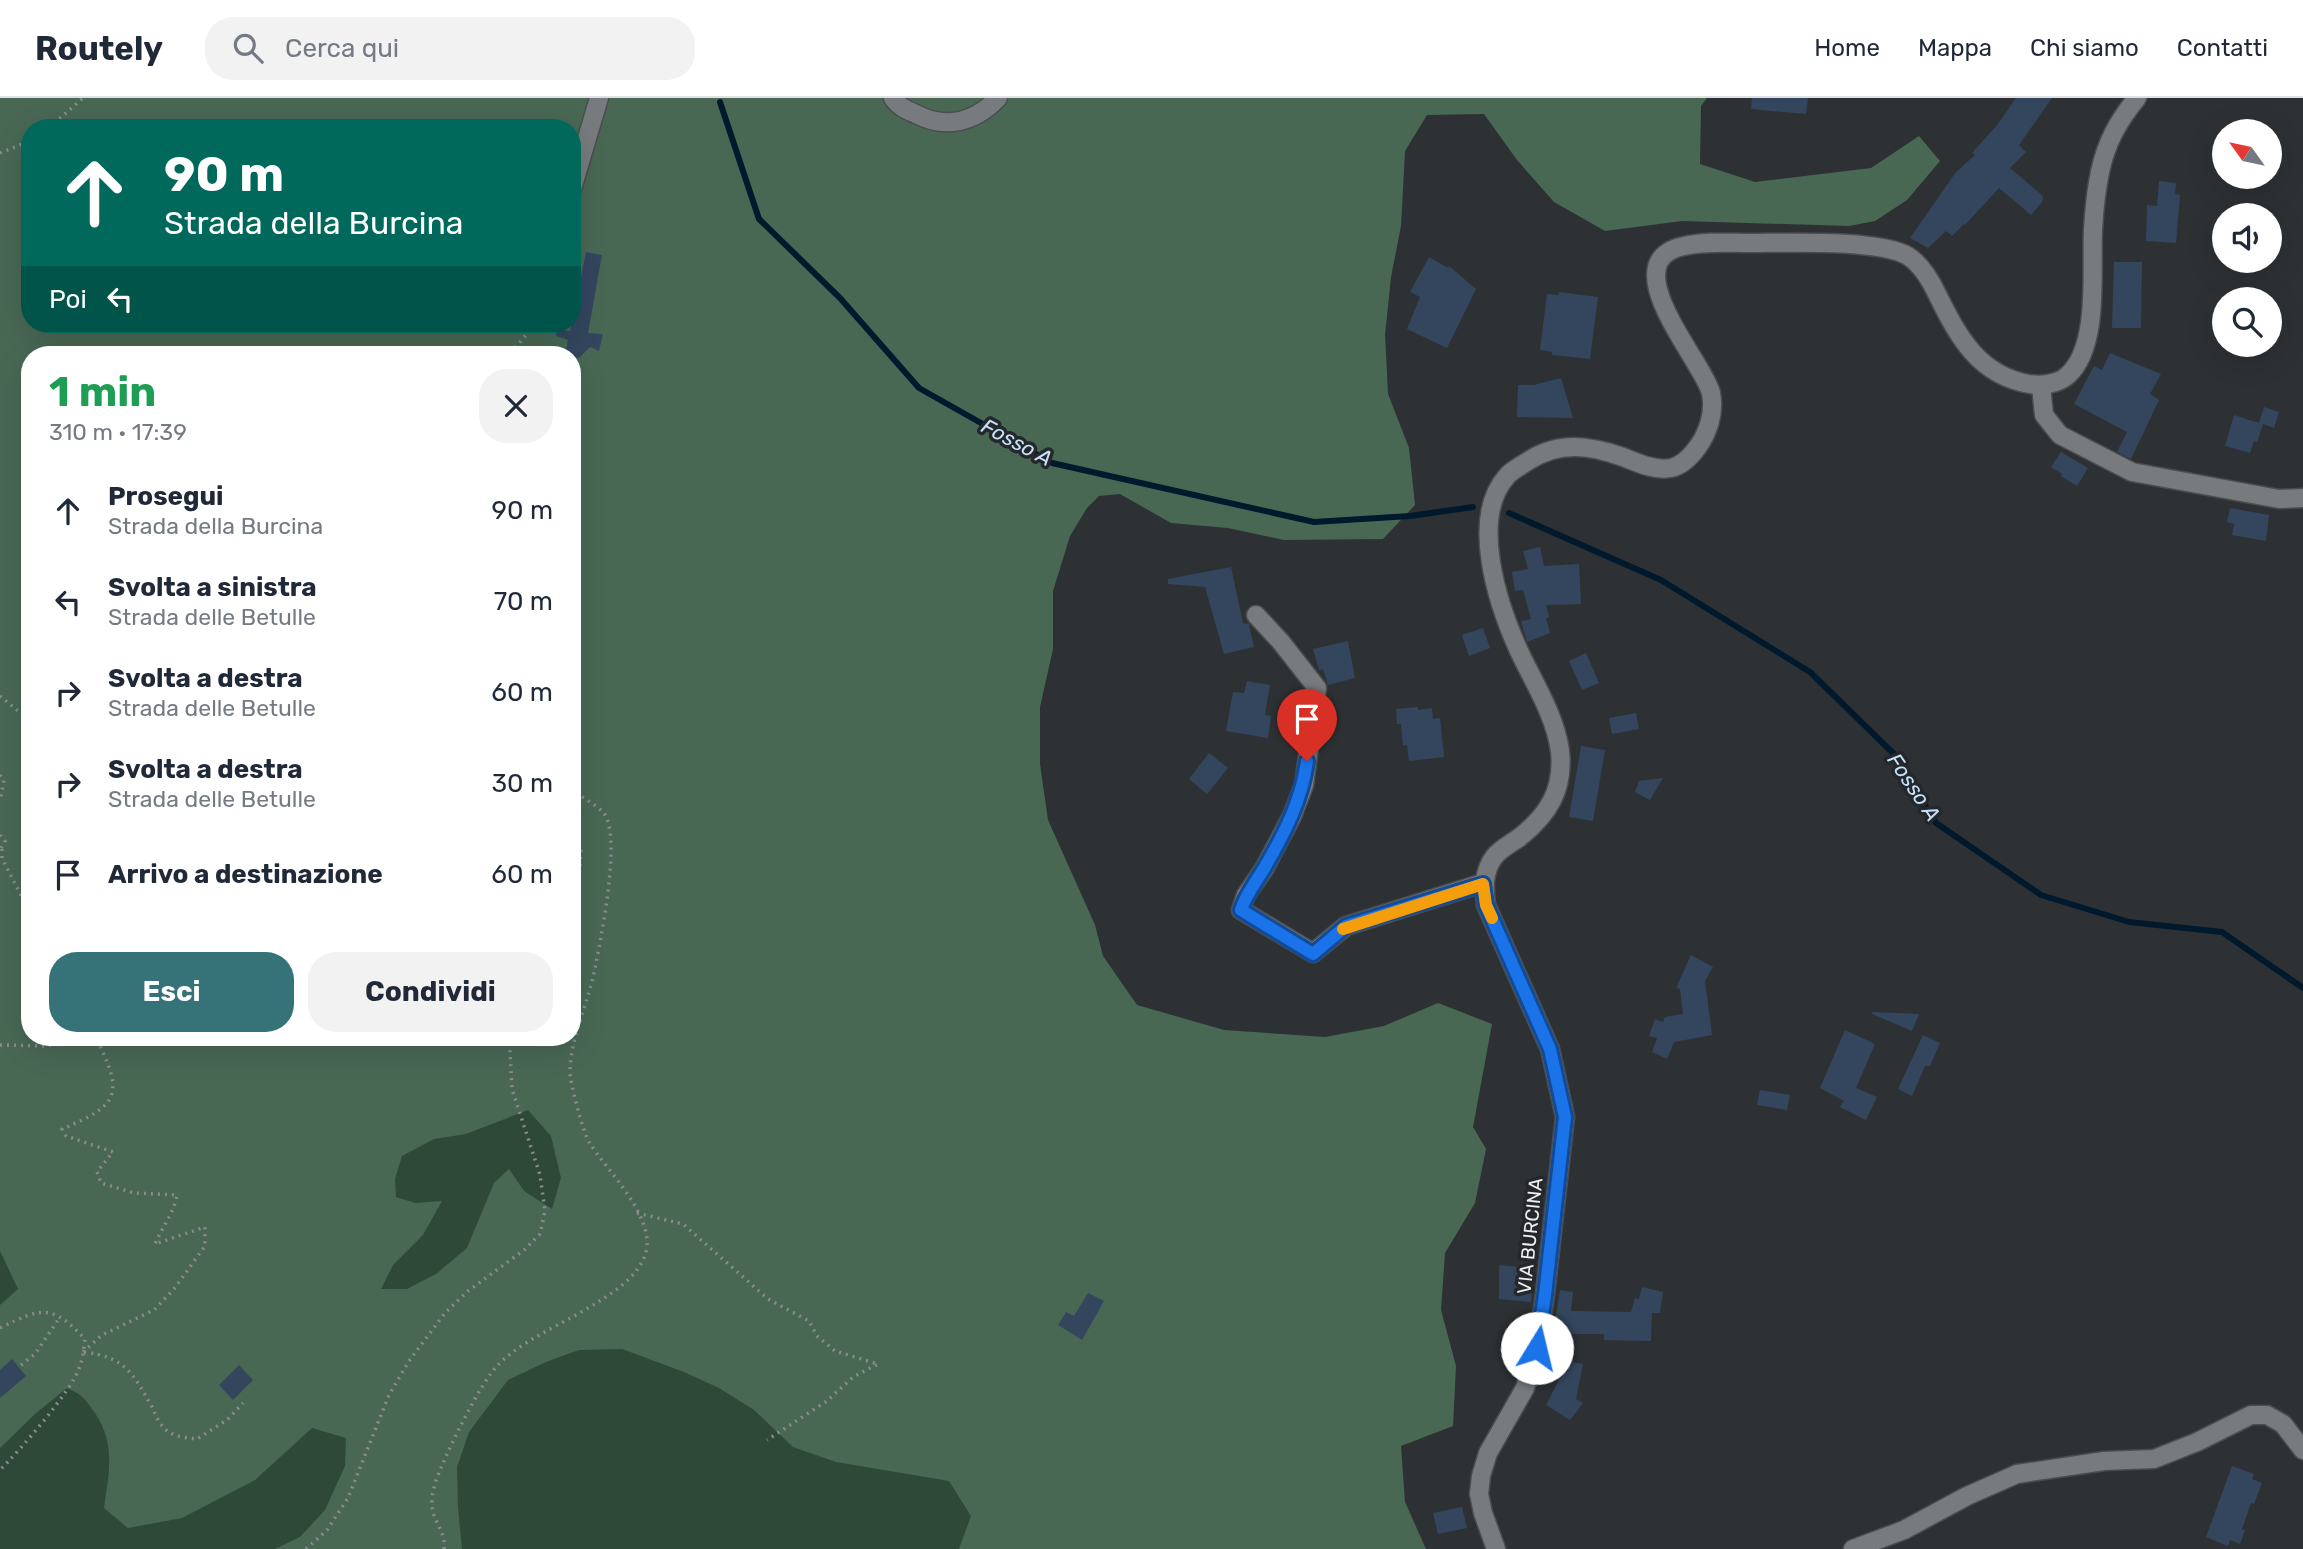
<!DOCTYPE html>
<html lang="it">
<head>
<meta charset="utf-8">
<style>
	body { margin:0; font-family:Rubik,sans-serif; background:#f2f2f3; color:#1f2937; height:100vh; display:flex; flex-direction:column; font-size:26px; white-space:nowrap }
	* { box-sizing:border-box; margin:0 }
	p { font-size:23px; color:#747a83 }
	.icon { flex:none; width:38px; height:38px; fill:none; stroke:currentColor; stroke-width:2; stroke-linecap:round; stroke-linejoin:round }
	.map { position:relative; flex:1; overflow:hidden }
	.side { position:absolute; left:21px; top:248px; width:560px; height:700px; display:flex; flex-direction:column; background:#fff; border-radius:28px; box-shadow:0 7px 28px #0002 }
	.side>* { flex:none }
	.banner { position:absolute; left:21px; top:21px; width:560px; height:214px; border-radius:28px; box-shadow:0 7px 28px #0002; background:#00695c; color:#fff; overflow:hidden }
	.needle { width:46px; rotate:303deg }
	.buttons { position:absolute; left:2212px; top:21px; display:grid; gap:14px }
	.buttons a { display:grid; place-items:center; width:70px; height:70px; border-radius:50%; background:#fff; box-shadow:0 7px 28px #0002; font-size:35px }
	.pin { position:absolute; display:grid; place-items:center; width:60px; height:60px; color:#fff; margin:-72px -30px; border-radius:50% 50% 50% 0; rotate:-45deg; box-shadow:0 0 7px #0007 }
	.pin .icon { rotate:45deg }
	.me { position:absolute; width:77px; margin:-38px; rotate:9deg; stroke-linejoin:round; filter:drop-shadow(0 0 5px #0008) }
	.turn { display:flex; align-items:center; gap:24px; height:147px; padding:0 28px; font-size:32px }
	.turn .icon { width:91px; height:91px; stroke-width:2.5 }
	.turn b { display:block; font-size:49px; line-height:60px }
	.then { display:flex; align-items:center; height:66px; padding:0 28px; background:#0003; gap:14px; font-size:26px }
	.round { display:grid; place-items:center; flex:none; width:74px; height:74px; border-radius:28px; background:#f2f2f3 }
	.headline { display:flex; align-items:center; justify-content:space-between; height:119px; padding:0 28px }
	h1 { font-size:42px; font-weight:700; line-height:52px; color:#1e9e55 }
	.button { display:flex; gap:14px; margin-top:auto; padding:14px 28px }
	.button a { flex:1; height:80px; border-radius:28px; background:#367379; color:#fff; font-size:28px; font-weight:700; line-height:80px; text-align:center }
	.button a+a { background:#f2f2f3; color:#1f2937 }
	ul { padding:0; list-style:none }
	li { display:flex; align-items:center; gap:21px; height:91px; padding:0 28px }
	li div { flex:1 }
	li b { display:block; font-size:26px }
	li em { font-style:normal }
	header { display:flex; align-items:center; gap:42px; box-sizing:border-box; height:98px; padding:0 35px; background:#fff; border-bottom:2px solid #e0e1e3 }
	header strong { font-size:33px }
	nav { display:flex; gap:38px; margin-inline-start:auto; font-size:24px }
	.search { width:490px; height:63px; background:#f2f2f3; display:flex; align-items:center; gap:18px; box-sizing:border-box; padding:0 24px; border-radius:28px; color:#747a83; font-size:26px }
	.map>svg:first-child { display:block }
	.green { fill:#2f4939 }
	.forest { fill:#486854; fill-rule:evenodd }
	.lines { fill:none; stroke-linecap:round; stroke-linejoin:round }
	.stream { stroke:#01192c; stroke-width:6 }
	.building { fill:#33465e }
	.minor-casing { stroke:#4b4c4e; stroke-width:21 }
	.tertiary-casing { stroke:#4b4c4e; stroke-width:21 }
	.path { stroke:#898b8e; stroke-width:3.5; stroke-dasharray:2 5; stroke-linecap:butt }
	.minor { stroke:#787b7e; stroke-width:18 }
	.tertiary { stroke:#787b7e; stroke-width:18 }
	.route-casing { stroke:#114b97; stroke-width:18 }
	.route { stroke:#1a73e8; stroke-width:12 }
	.slow { stroke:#f59e0b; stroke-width:12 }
	.labels { text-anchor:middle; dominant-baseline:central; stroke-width:7; stroke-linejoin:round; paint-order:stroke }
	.street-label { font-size:19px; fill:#eeeff1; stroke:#25272a }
	.water-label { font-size:21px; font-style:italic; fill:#c4e2fc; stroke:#25272a }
</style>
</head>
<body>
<header>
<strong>Routely</strong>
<div class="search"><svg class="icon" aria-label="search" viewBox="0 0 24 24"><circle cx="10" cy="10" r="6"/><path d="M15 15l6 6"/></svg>Cerca qui</div>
<nav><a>Home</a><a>Mappa</a><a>Chi siamo</a><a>Contatti</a></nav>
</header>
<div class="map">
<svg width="2303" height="1451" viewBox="0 0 2303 1451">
	<rect width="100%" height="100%" fill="#2e3134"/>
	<!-- green -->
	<path class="green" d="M0,0l30,30v910h542l436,511h-1008z"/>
	<!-- forest -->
	<path class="forest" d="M0,0h1707l-6,8 -1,58 55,18 116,-14 48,-32 21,25 -33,39 -32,21 -26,5 -167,-5 -77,10 -51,-29 -37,-42 -33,-46 -57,1 -22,36 -4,75 -10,51 -6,58 3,59 21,54 6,57 -32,34 -99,1 -56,-12 -57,-5 -51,-29 -21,2 -12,12 -17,28 -17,55v58l-13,58v57l8,56 47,105 8,31 34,49 87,25 101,7 59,-11 54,-23 54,21 -19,103 13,22 -11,54 -30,50 -4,57 15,56 -3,60 -52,20 4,56 21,47h-467l12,-33 -22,-35 -113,-19 -43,-15 -39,-37 -35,-22 -35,-16 -62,-23 -43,1 -33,12 -38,18 -39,52 -12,35 1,41 4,41h-187l25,-12 25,-27 20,-44 1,-28 -34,-10 -57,52 -73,38 -54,10 -24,-20c5,-35 12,-64 -9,-95 -10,-14 -12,-18 -28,-25l-32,26 -35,34v-143l18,-16 -18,-38zM30,30h542v196h-542zM30,257h542v683h-542zM528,1012l23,26 10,42 -9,31 -28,-18 -15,-22 -15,14 -27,65 -31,26 -29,15h-26l12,-24 30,-30 19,-34 -27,2 -19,-6 -1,-18 7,-23 32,-17 32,-5z"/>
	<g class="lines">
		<!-- stream -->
		<g class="stream">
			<path d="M720,4l39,117 81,79 79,90 133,75 262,59 96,-6 63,-9"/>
			<path d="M1509,415l152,67 149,92 84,82 42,69 105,72 88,27 93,10 81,56"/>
		</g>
	</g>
	<!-- building -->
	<g class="building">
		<path d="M1752,0h56l-2,16 -55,-5z"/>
		<path d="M2016,0h36l-33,47 7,7 -16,16 33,28 -1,6 -11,13 -32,-27 -34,37 -1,-1 -12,12 -6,-5 -18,17 -18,-10 46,-66 19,-17 -3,-2 26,-29z"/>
		<path d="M2159,83l17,2 -1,11 5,1 -4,48 -30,-2 1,-36 10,1z"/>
		<path d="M586,154l16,3 -14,78 15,1 -4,17 -9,-4 -11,11 -14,-3 3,-15 -12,-4 1,-7 13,2z"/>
		<path d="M1429,159l19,11 1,-2 27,23 -29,59 -40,-19 13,-32 -10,-5z"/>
		<path d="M2114,164h28l-1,66h-29z"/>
		<path d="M1559,194l39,5 -8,62 -38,-4v-3l-12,-2 7,-56 11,1z"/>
		<path d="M2110,255l51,21 -11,20 9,6 -28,59 -14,-7 10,-20 -53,-28 20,-38 8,4z"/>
		<path d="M1561,280l12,40 -56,-1 1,-32h16z"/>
		<path d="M2264,309l15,5 -5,16 -11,-4 -6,18 -3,-1 -4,12 -25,-7 9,-31 25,8z"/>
		<path d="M2061,354l27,16 -11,18 -16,-10 1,-2 -11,-7z"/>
		<path d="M2230,410l39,7 -3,26 -34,-6 2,-11 -7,-2z"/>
		<path d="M1540,449l4,19 35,-2 2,40 -35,1 3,12 -3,1 4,15 -23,9 -6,-21 10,-2 -8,-29 -8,1 -3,-19 16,-3 -5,-18z"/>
		<path d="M1231,469l12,56 6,1 5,23 -30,7 -19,-67 -37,-3v-5z"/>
		<path d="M1483,530l7,20 -21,8 -7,-21z"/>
		<path d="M1348,543l7,37 -27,7 -5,-16 -4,1 -6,-21z"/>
		<path d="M1586,555l13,30 -17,7 -13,-29z"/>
		<path d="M1247,583l23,4 -5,30 6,1 -3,22 -42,-7 7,-39 11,1z"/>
		<path d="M1418,609v3l14,-2 1,11 7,-1 4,39 -35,4 -2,-16 -4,1 -2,-22h-4l-1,-15z"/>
		<path d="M1636,615l3,16 -27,5 -3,-16z"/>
		<path d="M1581,648l24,4 -12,71 -24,-4z"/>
		<path d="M1209,655l19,15 -21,26 -18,-15z"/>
		<path d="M1663,680l-13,22 -15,-8 4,-11z"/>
		<path d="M1691,857l22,12 -8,14 7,54 -38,7 -7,17 -15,-7 5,-14 -8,-2 6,-17 8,3 2,-5 18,-3 -3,-25 -4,-1z"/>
		<path d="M1872,914l47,2 -7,17 -40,-17z"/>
		<path d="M1845,932l30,14 -19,44 21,9 -11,23 -26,-13 4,-6 -24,-13z"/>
		<path d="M1923,937l17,8 -10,23h-5l-13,30 -14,-7z"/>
		<path d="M1760,992l30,5 -3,15 -30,-5z"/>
		<path d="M1499,1167l32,3 -1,12 3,1 -2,21 -32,-3z"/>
		<path d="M1642,1189l21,5 -3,21h-8l-1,28 -47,-1v-6h-36l-4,27 19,3 -7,35 7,4 -13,17 -24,-15 14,-27 -14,-2 14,-86 13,2 -2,19 60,1 4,-14 4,1z"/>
		<path d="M1088,1195l16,8 -22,39 -24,-15 8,-13 8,4z"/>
		<path d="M12,1261l14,17 -26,22v-28z"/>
		<path d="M239,1267l14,15 -20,20 -14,-15z"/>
		<path d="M2232,1368l22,8 -2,5 10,4 -8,21 -3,-1 -9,26 3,1 -5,14 -10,-4 -2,6 -22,-9z"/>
		<path d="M1462,1409l5,21 -29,6 -5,-21z"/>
	</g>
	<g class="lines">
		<defs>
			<g id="minor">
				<path d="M893,0c6,9 14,12 23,16 30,16 59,8 82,-16"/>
				<path d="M572,91l27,-91"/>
				<path d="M2041,288l3,29 16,20 72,37 147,27 24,-1"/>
				<path d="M1256,517l25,27 36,46 -13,97 -12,31 -28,53 -18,26 -5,15 72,43 33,-27 137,-43"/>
				<path d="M1853,1451l51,-19 63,-34 50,-22 87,-13 50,-2 43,-17 54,-27h16l16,9 20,26"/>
			</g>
			<path id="tertiary" d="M1496,1451l-13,-36 -4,-19 2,-18 7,-23 37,-65 12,-40 8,-53 20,-178 -15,-68 -64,-144c-2,-17 -3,-33 8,-48 6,-8 18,-14 26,-20 29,-23 44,-48 40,-86 -5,-36 -26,-68 -41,-100 -21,-46 -50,-133 -12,-175 5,-6 14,-10 21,-15 31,-20 61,-16 95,-4 15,6 32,14 48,11 10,-2 20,-12 26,-20 11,-15 18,-35 14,-55 -8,-32 -100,-132 -27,-147 21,-5 44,-3 66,-3 36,0 129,-4 158,13 14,9 23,25 30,40 21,42 41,79 91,88 12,2 30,0 39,-9 32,-29 23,-106 25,-145 1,-19 3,-39 7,-58 6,-29 18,-51 37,-74"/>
		</defs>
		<!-- minor casing -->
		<use href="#minor" class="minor-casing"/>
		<!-- tertiary casing -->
		<use href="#tertiary" class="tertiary-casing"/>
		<!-- path -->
		<g class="path">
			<path d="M49,30l34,-30"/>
			<path d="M0,55l30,-12"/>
			<path d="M503,257l14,-9 18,-22"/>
			<path d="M0,598l30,25"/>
			<path d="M0,677l4,5 -4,21"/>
			<path d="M572,718l9,34 -2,30 -7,23"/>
			<path d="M0,737l5,6 -5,9"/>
			<path d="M2,751v9l28,55"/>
			<path d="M0,947l44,1 43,-8"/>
			<path d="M637,1115l46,11 85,75 41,22 8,15 18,15 43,13 -25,13 -26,24 -60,39"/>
			<path d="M0,1230c42,-21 52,-24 85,11 -1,9 -2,18 -5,27 -8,25 -60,84 -80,104"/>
			<path d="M83,1254l19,-17 52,-25 20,-21 31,-43v-19l-50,17c7,-17 19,-31 22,-49l-43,-2 -33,-10 -4,-11 16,-20 -47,-16 -4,-7c58,-24 62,-35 34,-91"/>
			<path d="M84,1254c41,5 49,21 68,55 3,7 8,18 14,23 9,7 21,8 31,9l30,-19 16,-17"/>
			<path d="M21,1267l14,-11 25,-37"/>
			<path d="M306,1451l21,-19 21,-32 41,-103 20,-34 36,-48 23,-22 56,-41 16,-16 5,-23 -5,-36 -28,-86 -2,-37 4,-14"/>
			<path d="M444,1451c3,-16 -12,-28 -12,-45 -1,-10 5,-27 9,-36 10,-24 39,-84 56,-102 35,-39 136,-65 149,-114 9,-36 -39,-81 -57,-110 -5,-7 -20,-62 -19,-71 1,-34 17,-65 24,-98 6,-30 29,-139 9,-161 -8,-8 -21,-15 -31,-21"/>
		</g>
		<!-- minor -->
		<use href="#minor" class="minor"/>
		<!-- tertiary -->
		<use href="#tertiary" class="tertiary"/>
	</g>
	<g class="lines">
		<defs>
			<path id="route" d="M1307,663c-5,39 -23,73 -42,106 -9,15 -19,27 -24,43l72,44 33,-28 137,-42 3,21 64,144 15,68 -20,178 -8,53"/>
		</defs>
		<!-- route casing -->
		<use href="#route" class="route-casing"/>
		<!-- route -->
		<use href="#route" class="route"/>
		<!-- slow -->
		<path class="slow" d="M1343,831l140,-45 3,21 6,13"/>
	</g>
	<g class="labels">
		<!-- street labels -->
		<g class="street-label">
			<text transform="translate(1530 1138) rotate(-84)">VIA BURCINA</text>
		</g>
		<!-- water labels -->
		<g class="water-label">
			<text transform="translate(1017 344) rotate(28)">Fosso A</text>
			<text transform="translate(1914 689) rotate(56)">Fosso A</text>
		</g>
	</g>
</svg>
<div class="buttons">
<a><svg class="needle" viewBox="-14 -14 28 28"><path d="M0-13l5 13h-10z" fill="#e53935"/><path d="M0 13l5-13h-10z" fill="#747a83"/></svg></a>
<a><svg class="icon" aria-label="sound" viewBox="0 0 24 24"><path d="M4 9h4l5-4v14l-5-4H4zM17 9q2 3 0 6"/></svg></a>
<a><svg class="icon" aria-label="search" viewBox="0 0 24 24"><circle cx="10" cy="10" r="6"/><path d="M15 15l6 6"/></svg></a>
</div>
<div class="pin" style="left:1307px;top:663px;background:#d93025"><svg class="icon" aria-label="arrive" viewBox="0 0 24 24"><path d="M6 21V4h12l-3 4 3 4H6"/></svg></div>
<svg class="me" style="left:1537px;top:1250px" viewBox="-20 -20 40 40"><circle r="19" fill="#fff"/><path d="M0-13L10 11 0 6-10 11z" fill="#1a73e8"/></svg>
<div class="banner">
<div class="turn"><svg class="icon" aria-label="ahead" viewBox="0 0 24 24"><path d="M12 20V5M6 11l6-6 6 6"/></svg><div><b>90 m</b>Strada della Burcina</div></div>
<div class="then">Poi<svg class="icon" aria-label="left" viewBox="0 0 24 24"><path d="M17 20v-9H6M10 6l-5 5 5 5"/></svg></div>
</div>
<section class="side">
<div class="headline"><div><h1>1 min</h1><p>310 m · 17:39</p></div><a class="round"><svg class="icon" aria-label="close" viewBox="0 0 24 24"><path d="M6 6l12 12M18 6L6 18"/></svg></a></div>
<ul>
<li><svg class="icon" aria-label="ahead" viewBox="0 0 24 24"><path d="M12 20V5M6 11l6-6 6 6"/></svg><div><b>Prosegui</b><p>Strada della Burcina</p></div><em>90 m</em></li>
<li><svg class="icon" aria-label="left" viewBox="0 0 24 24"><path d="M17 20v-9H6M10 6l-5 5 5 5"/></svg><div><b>Svolta a sinistra</b><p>Strada delle Betulle</p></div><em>70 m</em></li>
<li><svg class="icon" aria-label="right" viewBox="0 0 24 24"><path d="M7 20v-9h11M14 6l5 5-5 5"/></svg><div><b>Svolta a destra</b><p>Strada delle Betulle</p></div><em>60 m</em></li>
<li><svg class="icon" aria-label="right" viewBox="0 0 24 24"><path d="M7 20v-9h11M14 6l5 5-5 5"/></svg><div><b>Svolta a destra</b><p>Strada delle Betulle</p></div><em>30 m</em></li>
<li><svg class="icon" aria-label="arrive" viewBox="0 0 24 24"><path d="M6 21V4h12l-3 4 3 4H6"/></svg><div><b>Arrivo a destinazione</b></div><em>60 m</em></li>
</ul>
<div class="button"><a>Esci</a><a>Condividi</a></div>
</section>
</div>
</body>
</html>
